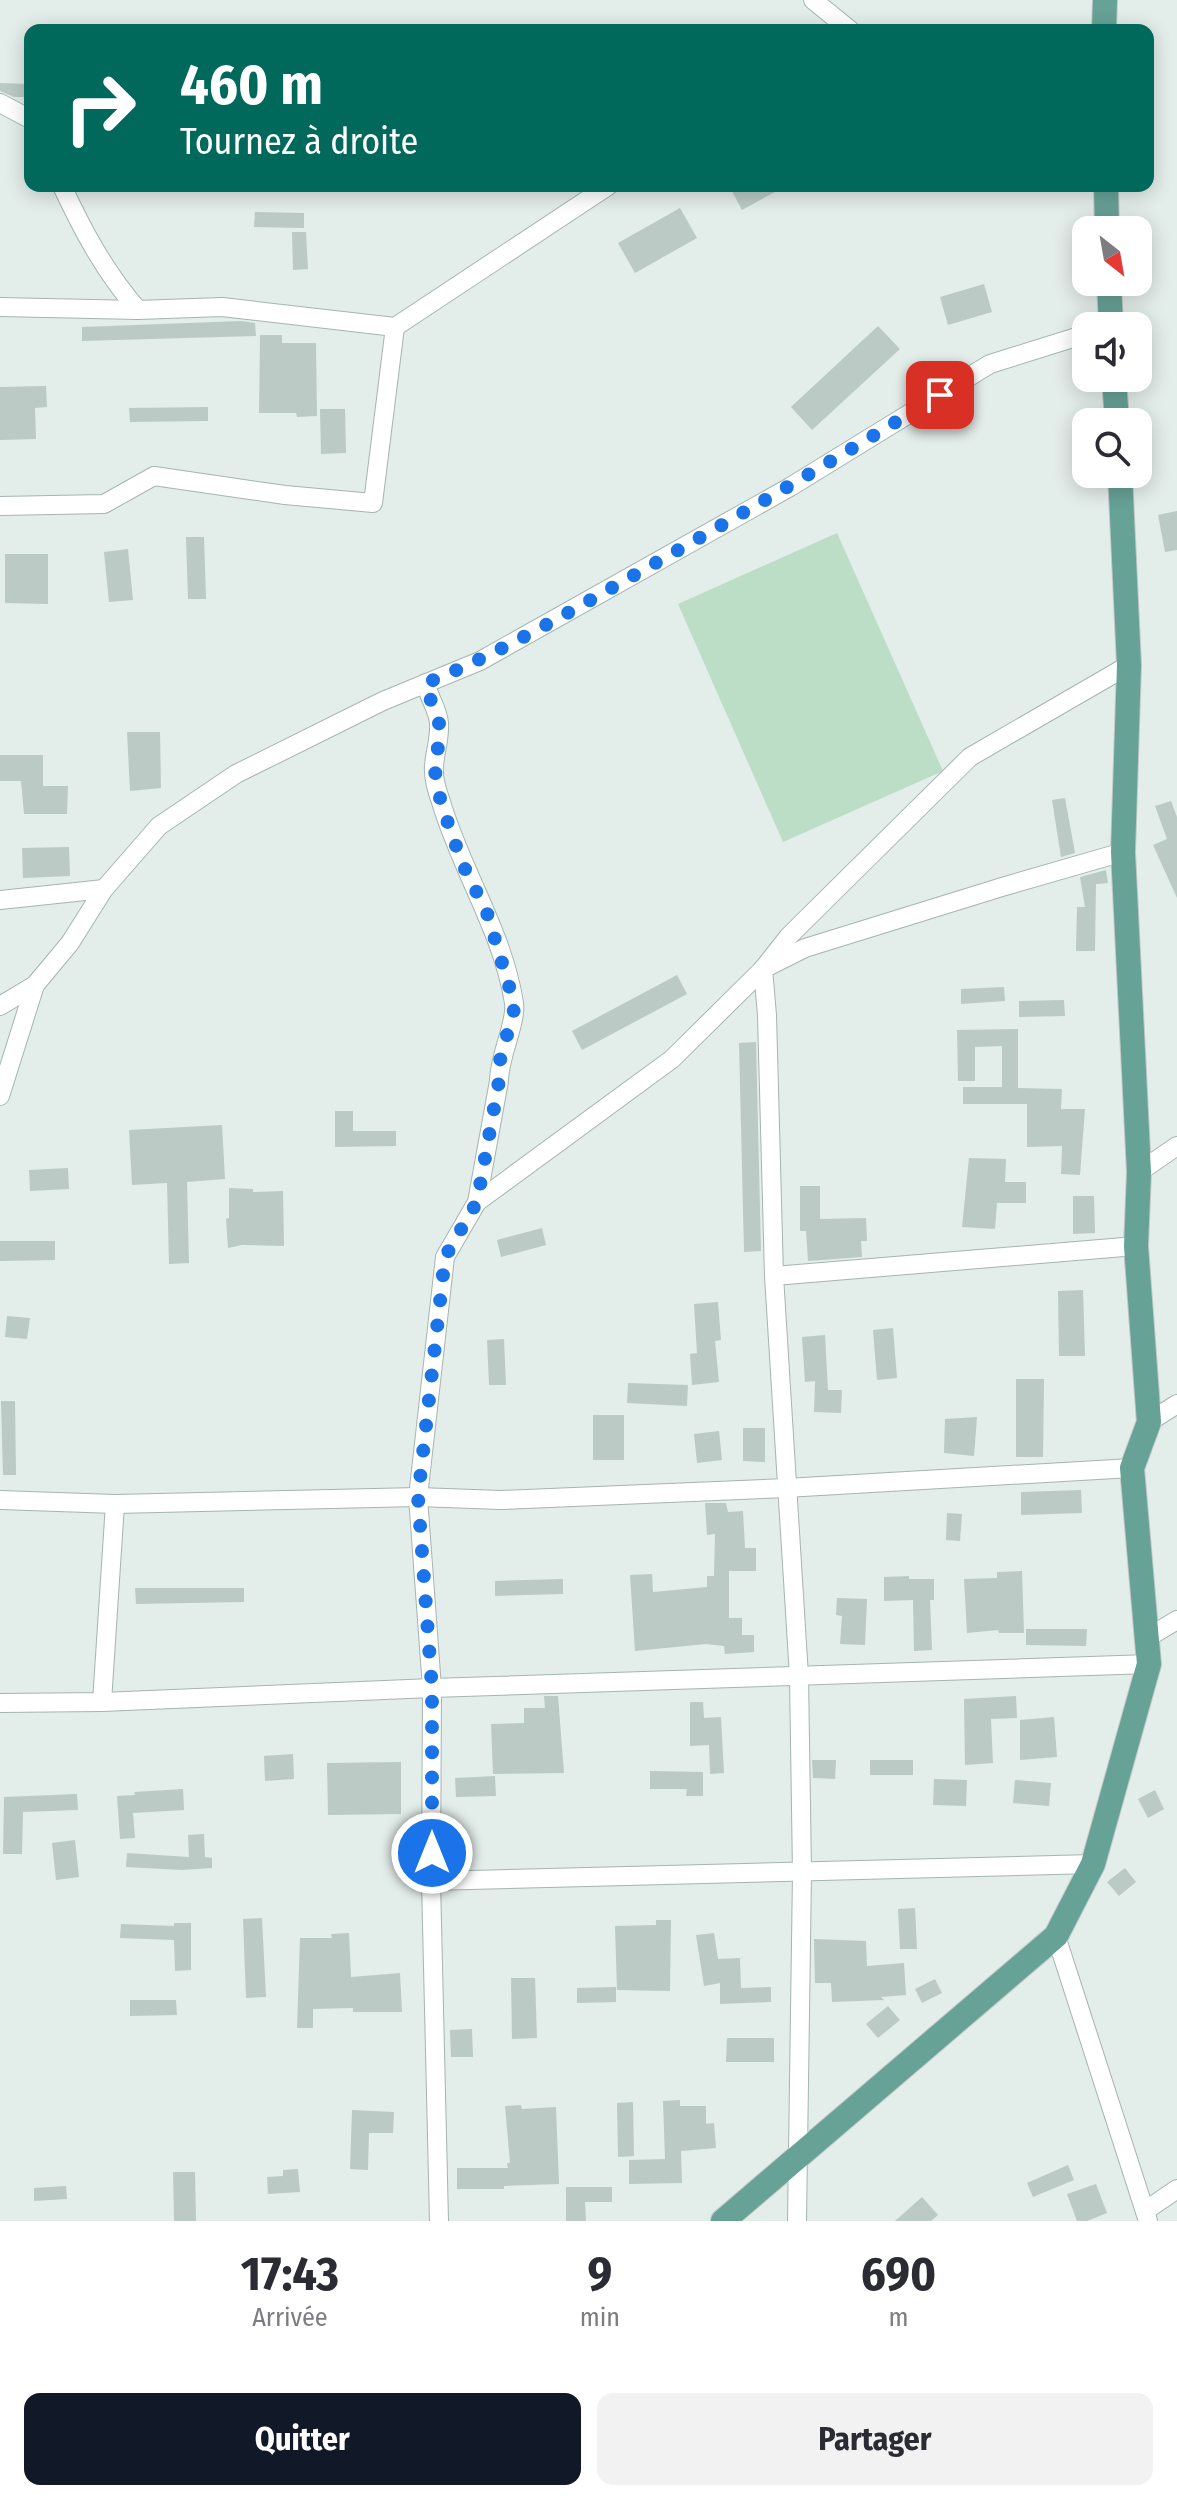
<!DOCTYPE html>
<html lang="fr">
<head>
<meta charset="utf-8">
<style>
	body { margin:0; font-family:"Fira Sans Condensed",sans-serif; background:#f2f2f3; color:#2b2b33; height:100vh; display:flex; flex-direction:column; font-size:30px; white-space:nowrap }
	* { box-sizing:border-box; margin:0 }
	p { font-size:26px; color:#7c7c81 }
	.icon { flex:none; width:44px; height:44px; fill:none; stroke:currentColor; stroke-width:2; stroke-linecap:round; stroke-linejoin:round }
	.map { position:relative; height:2221px; overflow:hidden }
	.sheet { display:flex; flex-direction:column; background:#fff; flex:1 }
	.sheet>* { flex:none }
	.guide { position:absolute; left:24px; top:24px; width:1130px; height:168px; border-radius:16px; box-shadow:0 4px 20px #0003; background:#00695c; color:#fff; overflow:hidden }
	.needle { width:52px; rotate:149deg }
	.controls { position:absolute; left:1072px; top:216px; display:grid; gap:16px }
	.controls a { display:grid; place-items:center; width:80px; height:80px; border-radius:16px; background:#fff; box-shadow:0 4px 20px #0003; font-size:40px }
	.pin { position:absolute; display:grid; place-items:center; width:68px; height:68px; color:#fff; margin:-34px; border-radius:16px; box-shadow:0 4px 12px #0006 }
	.me { position:absolute; width:88px; margin:-44px; rotate:0deg; stroke-linejoin:round; filter:drop-shadow(0 0 6px #0008) }
	.turn { display:flex; align-items:center; gap:28px; height:168px; padding:0 24px; font-size:36px }
	.turn .icon { width:104px; height:104px; stroke-width:2.5 }
	.turn b { display:block; font-size:56px; line-height:68px }
	.eta { display:flex; justify-content:space-evenly; align-items:center; height:136px; text-align:center }
	.eta b { font-size:48px; font-weight:700; line-height:56px }
	.button { display:flex; gap:16px; margin-top:auto; padding:16px 24px }
	.button a { flex:1; height:92px; border-radius:16px; background:#111827; color:#fff; font-size:32px; font-weight:700; line-height:92px; text-align:center }
	.button a+a { background:#f2f2f3; color:#2b2b33 }
	.map>svg:first-child { display:block }
	.green { fill:#bcdec7 }
	.building { fill:#bbcac5 }
	.lines { fill:none; stroke-linecap:round; stroke-linejoin:round }
	.street-casing { stroke:#a5b5b0; stroke-width:20 }
	.primary-casing { stroke:#c1c9c7; stroke-width:26 }
	.street { stroke:#fff; stroke-width:18 }
	.primary { stroke:#67a297; stroke-width:24 }
	.route { stroke:#1a73e8; stroke-width:14; stroke-dasharray:0 25.2 }
</style>
</head>
<body>
<div class="map">
<svg width="1177" height="2221" viewBox="0 0 1177 2221">
	<rect width="100%" height="100%" fill="#e3ede9"/>
	<!-- green -->
	<path class="green" d="M837,533l106,238 -160,71 -105,-238z"/>
	<!-- building -->
	<g class="building">
		<path d="M0,83l30,1v13h-16l-14,-6z"/>
		<path d="M729,186h57l-44,24z"/>
		<path d="M680,208l17,30 -62,35 -17,-30z"/>
		<path d="M255,212l49,1v15l-50,-1z"/>
		<path d="M292,232h14l2,37 -15,1z"/>
		<path d="M984,284l8,28 -44,13 -8,-28z"/>
		<path d="M241,321l14,2 1,13 -174,5v-14z"/>
		<path d="M878,326l22,23 -88,81 -21,-23z"/>
		<path d="M260,335h22v8h34l1,73 -20,1 -1,-4h-37z"/>
		<path d="M46,386l1,21 -12,1 1,31 -36,1v-53z"/>
		<path d="M208,407v14l-78,1 -1,-14z"/>
		<path d="M320,409h25l1,44 -25,1z"/>
		<path d="M1177,511v39l-12,2 -7,-37z"/>
		<path d="M186,537h18l2,62h-18z"/>
		<path d="M128,549l5,51 -24,2 -5,-50z"/>
		<path d="M5,554h43v50l-43,-1z"/>
		<path d="M127,732h33l1,56 -31,3z"/>
		<path d="M0,755h43v31h25l-1,28h-43l-3,-33h-21z"/>
		<path d="M1065,798l10,55 -14,4 -9,-57z"/>
		<path d="M1171,801l6,16v81l-24,-53 14,-6 -12,-33z"/>
		<path d="M69,847l1,29 -47,2 -1,-30z"/>
		<path d="M1106,870l2,13 -12,1 -1,67h-19l1,-44h8l-5,-30z"/>
		<path d="M677,975l10,19 -105,56 -10,-19z"/>
		<path d="M1004,987l1,14 -44,3v-15z"/>
		<path d="M1064,1000l1,16 -46,1v-16z"/>
		<path d="M1018,1029v59l44,1 -1,20h24l-5,66 -19,-1 1,-28 -35,1v-43h-64v-17h39v-41l-27,1v34h-17l-1,-51z"/>
		<path d="M756,1042l5,209 -17,1 -5,-209z"/>
		<path d="M335,1111h18v20h43v15l-61,1z"/>
		<path d="M222,1125l3,54 -38,3 2,81 -20,1 -2,-81 -35,2 -3,-55z"/>
		<path d="M969,1158l37,1 -1,23h21v21h-29l-2,26 -33,-2z"/>
		<path d="M68,1168l1,21 -39,2 -1,-21z"/>
		<path d="M800,1186h20v33l46,-1 1,23h-6l1,16 -54,4 -2,-30h-6z"/>
		<path d="M229,1188l24,1v3l30,-1 1,55 -42,-1 -14,3 -2,-29 3,-1z"/>
		<path d="M1073,1196h21l1,37 -22,1z"/>
		<path d="M542,1228l4,17 -45,12 -4,-17z"/>
		<path d="M0,1241h55v19l-55,1z"/>
		<path d="M1083,1290l2,66h-26l-1,-65z"/>
		<path d="M718,1302l3,38 -6,1 4,41 -27,3 -2,-31 7,-1 -3,-49z"/>
		<path d="M7,1316l23,2 -3,21 -22,-2z"/>
		<path d="M893,1328l4,50 -20,2 -4,-50z"/>
		<path d="M825,1335l3,55h14l-1,23 -27,-1 1,-31 -10,1 -3,-45z"/>
		<path d="M504,1339l2,46h-17l-2,-45z"/>
		<path d="M1016,1379h28l-1,78h-27z"/>
		<path d="M628,1383l60,2 -1,21 -60,-3z"/>
		<path d="M1,1401h14l1,74h-13z"/>
		<rect x="593" y="1415" width="31" height="45"/>
		<path d="M977,1417l-3,39 -30,-3 1,-34z"/>
		<path d="M743,1428h22v34l-22,-1z"/>
		<path d="M719,1431l3,29 -25,3 -3,-29z"/>
		<path d="M1081,1490l1,23 -61,2v-23z"/>
		<path d="M705,1503h21l2,9 15,-1 2,37h11v23h-27v47h13v17h12v17l-29,2 -1,-8 -18,-2 -71,7 -5,-76 22,-1 1,18 54,-5v-11h7l1,-42 -8,1z"/>
		<path d="M947,1513l15,1 -2,27 -14,-1z"/>
		<path d="M1022,1571l2,62h-25l-1,-3 -31,3 -3,-54 33,-1v-6z"/>
		<path d="M909,1576v3h25v21h-4l2,50 -18,1 -1,-51 -29,1v-24z"/>
		<path d="M563,1579v15l-68,2v-15z"/>
		<path d="M135,1588h109v14l-108,2z"/>
		<path d="M837,1598l30,1 -2,46 -25,-1 2,-28 -6,-1z"/>
		<path d="M1026,1629h61l-1,17 -60,-1z"/>
		<path d="M544,1696h14l6,77 -71,1 -2,-50 33,-1v-15h21z"/>
		<path d="M1016,1696l1,22 -26,1 2,44 -28,2 -1,-66z"/>
		<path d="M690,1702h13l1,16 17,-1 3,56 -14,1 -1,-29 -19,1z"/>
		<path d="M1054,1717l3,40 -37,3v-40z"/>
		<path d="M293,1754l1,25 -29,2 -1,-25z"/>
		<path d="M812,1760h24l-1,19 -22,-1z"/>
		<rect x="870" y="1760" width="43" height="15"/>
		<path d="M401,1762v52l-73,1 -1,-52z"/>
		<path d="M650,1771l53,1v24h-17l1,-7h-37z"/>
		<path d="M495,1776l1,20 -40,1 -1,-19z"/>
		<path d="M934,1779l33,1 -1,26 -33,-1z"/>
		<path d="M1015,1780l36,3 -2,23 -36,-3z"/>
		<path d="M183,1789l1,21 -51,3 2,25 -15,1 -3,-43 18,-1 -1,-3z"/>
		<path d="M1155,1790l9,19 -16,9 -10,-19z"/>
		<path d="M77,1794l1,16 -55,2 -1,42h-19l1,-57z"/>
		<path d="M204,1834l1,23 7,1v10l-30,2 -56,-3 1,-14 62,4 -1,-22z"/>
		<path d="M75,1840l4,37 -23,3 -4,-37z"/>
		<path d="M1125,1868l11,14 -17,14 -12,-14z"/>
		<path d="M915,1908l2,41h-17l-2,-40z"/>
		<path d="M262,1918l4,79 -20,1 -3,-79z"/>
		<path d="M656,1920h15l-1,71 -53,-1 -2,-64 41,-1z"/>
		<path d="M174,1923h17v47l-16,1 -1,-31 -54,-2 1,-14 53,2z"/>
		<path d="M349,1933l2,44 49,-4 2,39h-49v-4l-40,1v19h-16l3,-90h32l-1,-4z"/>
		<path d="M714,1933l4,26 22,-1 1,30 30,-1v15l-51,2v-21l-16,3 -8,-51z"/>
		<path d="M814,1939l52,2 1,25 37,-3 2,32 -25,2 3,3 -52,2 -1,-19h-16z"/>
		<path d="M511,1978h24l2,60 -25,1z"/>
		<path d="M935,1979l7,14 -20,10 -7,-14z"/>
		<path d="M616,1987v15l-39,1v-15z"/>
		<path d="M130,2000h46l1,15 -47,1z"/>
		<path d="M888,2006l12,14 -22,18 -12,-14z"/>
		<path d="M472,2029l1,28h-22l-1,-27z"/>
		<path d="M727,2038h47v24h-48z"/>
		<path d="M680,2100v6h26v18l8,-1 2,25 -35,3 1,32 -53,1v-24l36,-1 -2,-58z"/>
		<path d="M633,2102l1,54 -16,1 -1,-54z"/>
		<path d="M521,2105l1,4 34,-2 3,77 -55,2v3h-47v-21h51l-1,-5h3l-5,-57z"/>
		<path d="M352,2110l42,2 -1,21h-24l-1,37 -18,-1z"/>
		<path d="M1068,2165l6,15 -41,17 -6,-14z"/>
		<path d="M298,2169l2,23 -32,2 -1,-17 16,-1v-6z"/>
		<path d="M173,2172h22l1,49h-22z"/>
		<path d="M1096,2184l11,29 -20,8h-10l-10,-27z"/>
		<path d="M66,2186l1,13 -33,2v-13z"/>
		<path d="M566,2187h46v15h-27l1,19h-20z"/>
		<path d="M922,2197l16,18 -7,6h-36z"/>
	</g>
	<g class="lines">
		<defs>
			<g id="street">
				<path d="M813,0l37,30"/>
				<path d="M0,103l30,16"/>
				<path d="M62,186c21,45 43,86 76,124"/>
				<path d="M0,307l138,3 84,-3 173,20"/>
				<path d="M0,506l104,-2 50,-28 131,19 88,8 22,-176 213,-141"/>
				<path d="M426,683c2,14 12,26 13,40 1,16 -4,28 -5,43 -1,11 3,25 7,36 20,68 62,130 73,201 3,19 -15,53 -15,78l-22,121 -32,55 -27,240 14,191 -1,193 8,340"/>
				<path d="M0,900l104,-11"/>
				<path d="M0,1006l35,-21 35,-42 34,-54 55,-63 77,-52 147,-73 97,-40 310,-174 200,-123 96,-30"/>
				<path d="M0,1096l35,-111"/>
				<path d="M1139,1172l38,-26"/>
				<path d="M477,1202l195,-143 91,-90 26,-33 181,-179 159,-92"/>
				<path d="M774,1276l-7,-261 -4,-46 42,-21 197,-61 121,-35"/>
				<path d="M1149,1422l28,-18"/>
				<path d="M0,1500l115,4 303,-7 83,3 285,-12 346,-20"/>
				<path d="M1147,1638l30,-18"/>
				<path d="M102,1702l13,-198"/>
				<path d="M0,1703l102,-1 330,-14 717,-24"/>
				<path d="M431,1881l662,-17"/>
				<path d="M1056,1936l92,285"/>
				<path d="M1145,2211l32,-22"/>
				<path d="M797,2221l5,-348 -3,-197 -25,-400 362,-30"/>
			</g>
			<g id="primary">
				<path d="M1104,30l1,-30"/>
				<path d="M1106,186l1,44"/>
				<path d="M1109,282l2,44"/>
				<path d="M1114,378l3,44"/>
				<path d="M723,2221l333,-285 37,-72 56,-200 -17,-196 17,-46 -13,-176 3,-74 -16,-320 6,-187 -9,-191"/>
			</g>
		</defs>
		<!-- street casing -->
		<use href="#street" class="street-casing"/>
		<!-- primary casing -->
		<use href="#primary" class="primary-casing"/>
		<!-- street -->
		<use href="#street" class="street"/>
		<!-- primary -->
		<use href="#primary" class="primary"/>
	</g>
	<g class="lines">
		<!-- route -->
		<path class="route" d="M432,1853v-165l-14,-191 27,-240 32,-55 22,-121v-17l16,-58 -28,-93 -25,-50 -21,-60 -7,-37 5,-23v-23l-12,-29 -1,-8c72,-29 138,-68 205,-106 104,-59 207,-119 309,-182"/>
	</g>
</svg>
<div class="controls">
<a><svg class="needle" viewBox="-14 -14 28 28"><path d="M0-13l5 13h-10z" fill="#e53935"/><path d="M0 13l5-13h-10z" fill="#7c7c81"/></svg></a>
<a><svg class="icon" aria-label="sound" viewBox="0 0 24 24"><path d="M4 9h4l5-4v14l-5-4H4zM17 9q2 3 0 6"/></svg></a>
<a><svg class="icon" aria-label="search" viewBox="0 0 24 24"><circle cx="10" cy="10" r="6"/><path d="M15 15l6 6"/></svg></a>
</div>
<div class="pin" style="left:940px;top:395px;background:#d93025"><svg class="icon" aria-label="arrive" viewBox="0 0 24 24"><path d="M6 21V4h12l-3 4 3 4H6"/></svg></div>
<svg class="me" style="left:432px;top:1853px" viewBox="-20 -20 40 40"><circle r="17" fill="#1a73e8" stroke="#fff" stroke-width="3"/><path d="M0-11L8 9 0 5-8 9z" fill="#fff"/></svg>
<div class="guide">
<div class="turn"><svg class="icon" aria-label="right" viewBox="0 0 24 24"><path d="M7 20v-9h11M14 6l5 5-5 5"/></svg><div><b>460 m</b>Tournez à droite</div></div>
</div>
</div>
<section class="sheet">
<div class="eta">
<div><b>17:43</b><p>Arrivée</p></div>
<div><b>9</b><p>min</p></div>
<div><b>690</b><p>m</p></div>
</div>
<div class="button"><a>Quitter</a><a>Partager</a></div>
</section>
</body>
</html>
